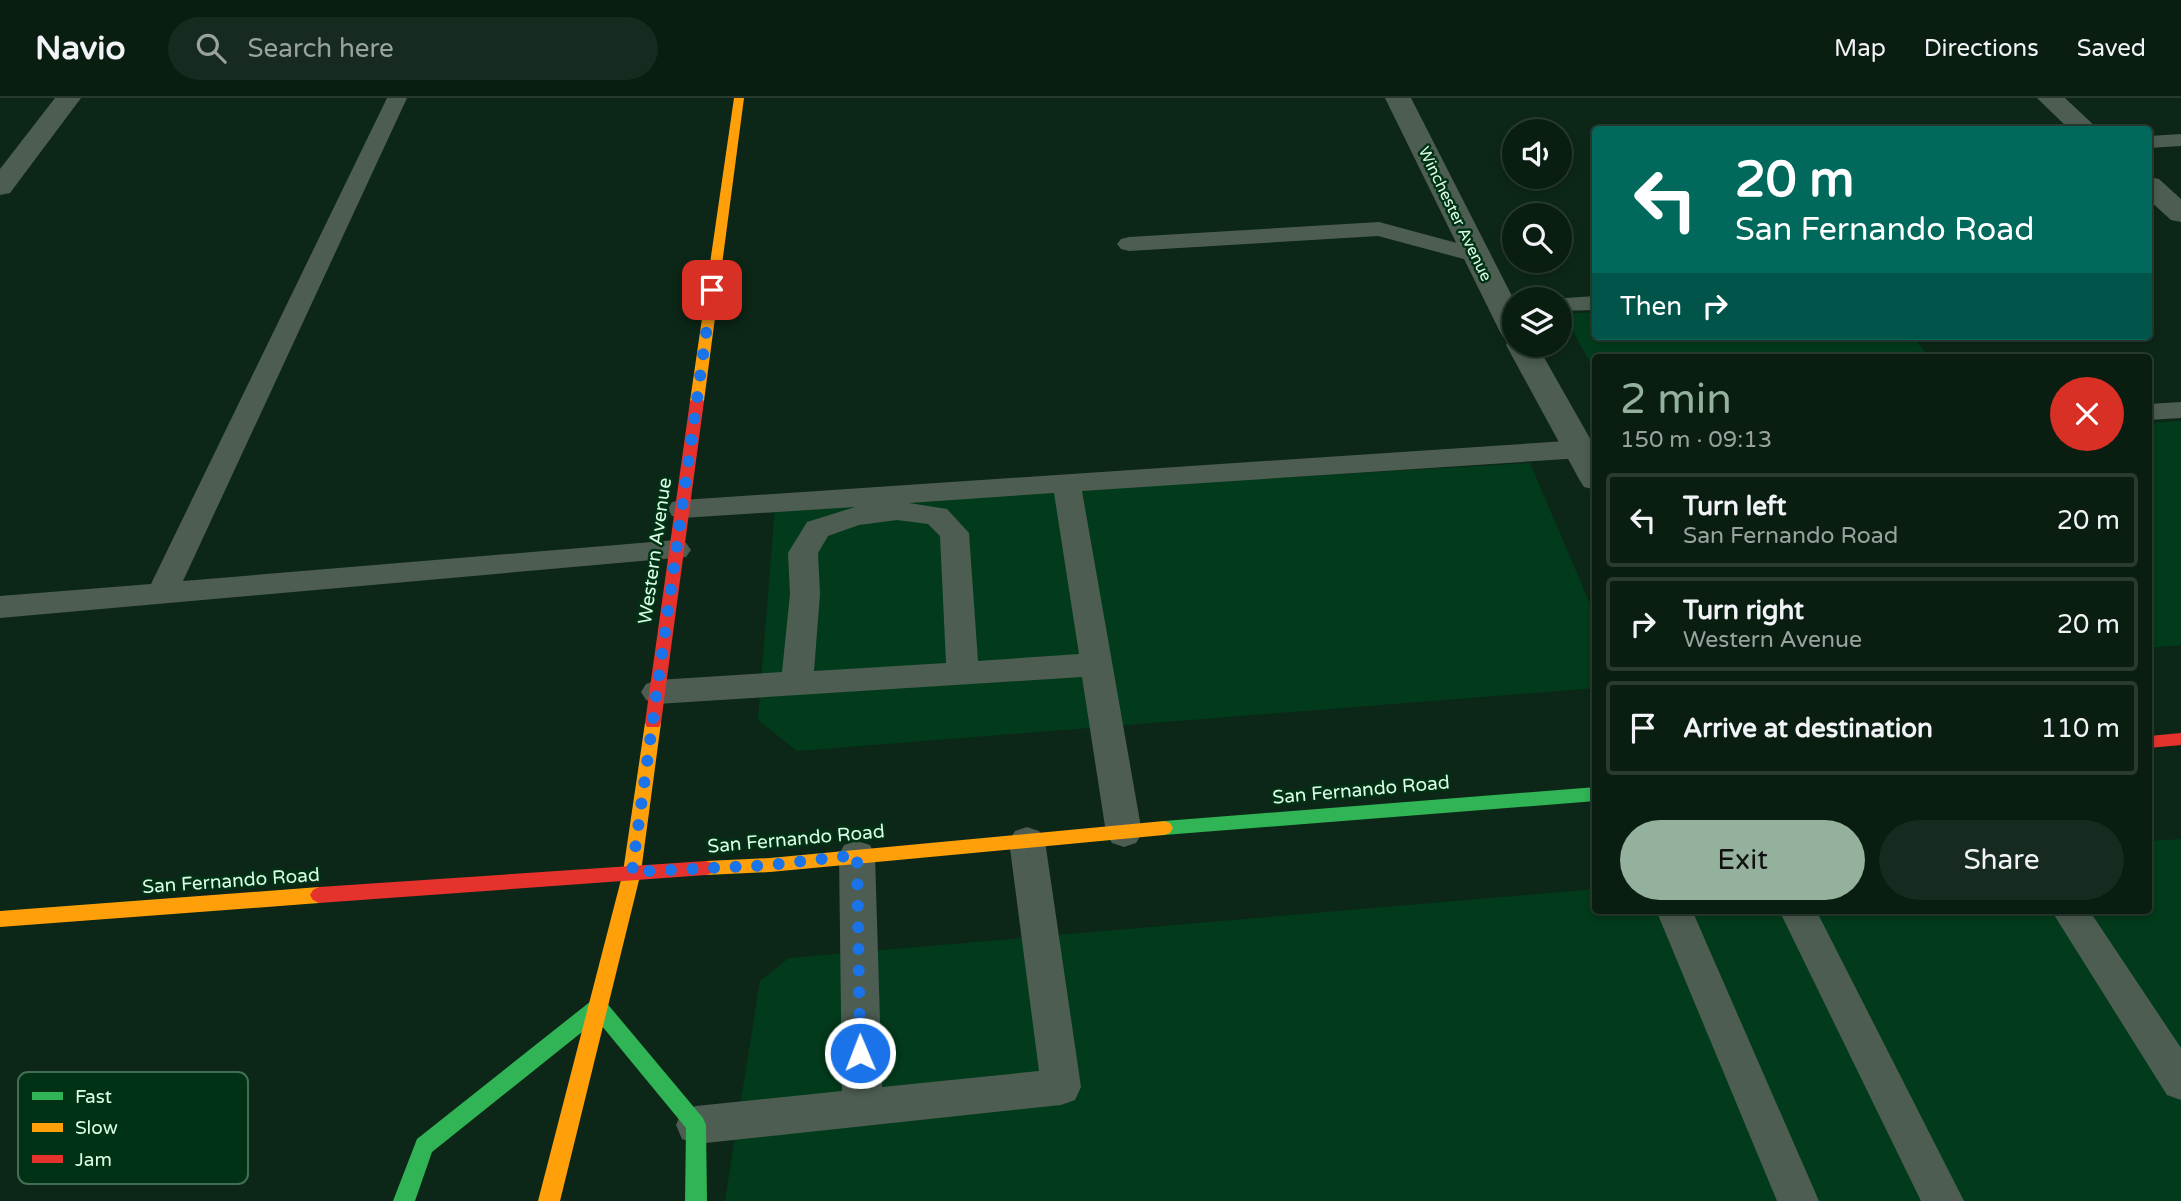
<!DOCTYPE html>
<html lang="en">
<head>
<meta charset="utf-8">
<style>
	body { margin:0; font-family:"Varela Round",sans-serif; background:#172a1f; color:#f1f3f6; height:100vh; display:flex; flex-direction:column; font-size:26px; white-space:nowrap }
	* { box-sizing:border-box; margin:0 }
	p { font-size:23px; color:#99a29f }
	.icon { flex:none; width:38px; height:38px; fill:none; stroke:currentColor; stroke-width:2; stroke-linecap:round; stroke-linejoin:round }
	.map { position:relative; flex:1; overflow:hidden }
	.details { position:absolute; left:1592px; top:256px; width:560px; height:560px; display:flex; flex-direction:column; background:#091d11; border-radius:7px; box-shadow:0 4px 10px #0003,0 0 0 2px #293b31 }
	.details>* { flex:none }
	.guide { position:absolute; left:1592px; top:28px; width:560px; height:214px; border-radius:7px; box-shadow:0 4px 10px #0003,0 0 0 2px #293b31; background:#00695c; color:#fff; overflow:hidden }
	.fabs { position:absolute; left:1502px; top:21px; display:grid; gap:14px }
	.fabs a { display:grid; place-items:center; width:70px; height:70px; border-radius:50%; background:#091d11; box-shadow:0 4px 10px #0003,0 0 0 2px #293b31; font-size:35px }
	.pin { position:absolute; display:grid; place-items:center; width:60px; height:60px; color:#fff; margin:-30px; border-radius:14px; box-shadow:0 4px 10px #0006 }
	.me { position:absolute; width:77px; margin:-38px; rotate:359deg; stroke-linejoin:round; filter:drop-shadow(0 0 5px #0008) }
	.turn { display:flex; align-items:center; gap:24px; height:147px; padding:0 28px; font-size:32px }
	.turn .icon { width:91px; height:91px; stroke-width:2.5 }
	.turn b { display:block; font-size:49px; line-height:60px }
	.then { display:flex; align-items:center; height:66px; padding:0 28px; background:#0003; gap:14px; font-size:26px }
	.round { display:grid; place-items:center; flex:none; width:74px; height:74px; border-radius:37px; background:#172a1f }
	.summary { display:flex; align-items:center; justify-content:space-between; height:119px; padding:0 28px }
	h1 { font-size:42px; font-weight:600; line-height:52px; color:#93b19c }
	.primary-button { display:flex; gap:14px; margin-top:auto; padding:14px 28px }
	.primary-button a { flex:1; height:80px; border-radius:42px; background:#93b19c; color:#111; font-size:28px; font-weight:600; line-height:80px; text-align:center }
	.primary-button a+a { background:#172a1f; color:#f1f3f6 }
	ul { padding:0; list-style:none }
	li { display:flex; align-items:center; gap:21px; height:94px; margin:0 14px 10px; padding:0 14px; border:4px solid #293b31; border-radius:7px }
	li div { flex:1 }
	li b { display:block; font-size:26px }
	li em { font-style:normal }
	header { display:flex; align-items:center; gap:42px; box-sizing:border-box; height:98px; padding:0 35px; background:#091d11; border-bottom:2px solid #293b31 }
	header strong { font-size:33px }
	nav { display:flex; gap:38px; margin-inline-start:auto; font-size:24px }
	.search { width:490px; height:63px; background:#172a1f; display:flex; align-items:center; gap:18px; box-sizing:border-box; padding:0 24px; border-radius:38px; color:#99a29f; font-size:26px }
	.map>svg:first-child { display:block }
	.built { fill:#023b1b }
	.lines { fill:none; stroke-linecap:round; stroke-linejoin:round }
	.lane { fill:#4d5d52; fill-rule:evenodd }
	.street { fill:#4d5d52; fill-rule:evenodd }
	.fast { fill:#30b455; fill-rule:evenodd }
	.slow { fill:#ff9f0a; fill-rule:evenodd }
	.jam { fill:#e5322d; fill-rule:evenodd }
	.route { stroke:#1a73e8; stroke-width:12; stroke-dasharray:0 21.6 }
	.labels { text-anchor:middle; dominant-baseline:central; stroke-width:5; stroke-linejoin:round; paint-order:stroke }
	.far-street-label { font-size:16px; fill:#dcfce4; stroke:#003315 }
	.street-label { font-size:19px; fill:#dcfce4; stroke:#003315 }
	.key { fill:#003315; stroke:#426f53; stroke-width:2 }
	.key-label { font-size:19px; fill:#dcfce4 }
</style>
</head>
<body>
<header>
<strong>Navio</strong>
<div class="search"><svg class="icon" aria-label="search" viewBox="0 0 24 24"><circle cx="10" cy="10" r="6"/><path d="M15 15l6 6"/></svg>Search here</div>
<nav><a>Map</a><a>Directions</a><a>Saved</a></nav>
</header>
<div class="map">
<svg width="2181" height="1103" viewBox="0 0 2181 1103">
	<rect width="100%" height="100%" fill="#0c2717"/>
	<!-- built -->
	<g class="built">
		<path d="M1596,214v24h317l16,21h-333v17l-32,-60z"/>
		<path d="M2181,323v224l-32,3v-225z"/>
		<path d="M1530,365l66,155v70l-799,63 -39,-31 17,-213z"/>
		<path d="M2181,741v362h-1456l35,-220 29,-23 807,-69v21h553v-69z"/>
	</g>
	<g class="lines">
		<!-- lane -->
		<g class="lane">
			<path d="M387,0h20l-224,483 493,-41 10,3 5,7 -5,7 -686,61v-22l151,-12z"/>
			<path d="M2181,36v12l-32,2v-12z"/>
			<path d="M1379,124l104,28 4,5 -4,5 -8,2 -97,-26 -249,15 -8,-2 -4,-5 4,-5 8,-2z"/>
			<path d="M1596,198v14l-37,1v-12h-9z"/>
			<path d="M2181,304v16l-32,2v-16z"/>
			<path d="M1596,341v18l-514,34 60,342 -6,10 -12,4 -12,-4 -6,-10 -24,-156 -425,27 -11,-4 -5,-8 5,-8 11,-4 125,-8 8,-78 -2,-41 19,-31 48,-15 -173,11 -10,-2 -4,-7 4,-7 10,-2zM1054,395l25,161 -101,7 -9,-128 -22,-24 -38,-6zM897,422l31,4 12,12 6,127 -132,8 6,-77 -2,-41 10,-17 31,-11z"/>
			<path d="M1027,729l12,4 6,10 36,246 -6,13 -14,5 -365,39 -14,-5 -6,-14 6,-14 14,-5 146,-15 -3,-236 5,-10 13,-4 13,4 5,10 7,232 157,-16 -30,-230 6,-10z"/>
			<path d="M1656,812h36l127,291h-42z"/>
			<path d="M1779,812h37l148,291h-43z"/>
			<path d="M2051,812h38l92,138v52l-14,-5z"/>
		</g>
		<!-- street -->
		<g class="street">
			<path d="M55,0h26l-71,95 -10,2v-26z"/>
			<path d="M1385,0h26l103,202v45h23l59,104v41l-12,-3 -5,-8 -73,-134 5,-7 -8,-1 -4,-7z"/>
			<path d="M2037,0h28l34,32h-29z"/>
			<path d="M2149,79l10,2 22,20v23l-10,-2 -22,-20z"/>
		</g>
		<!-- fast -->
		<g class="fast">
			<path d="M1596,689v14l-432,34 -6,-2 -3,-5 3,-5 6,-2z"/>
			<path d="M598,900l7,3 98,117 3,7 1,76h-22l1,-73 -89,-108 -165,132 -17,49h-22l24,-62 174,-138z"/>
		</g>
		<!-- slow -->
		<g class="slow">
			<path d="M734,0h10l-40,303 -7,4 -7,-4z"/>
			<path d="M653,619l6,2 2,4 -20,149 -81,329h-22l85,-329 22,-149 2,-4z"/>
			<path d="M1164,723l6,2 3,5 -3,5 -6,2 -394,37 -64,3 -6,-2 -3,-5 3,-5 6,-2 64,-3z"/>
			<path d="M319,789l6,3 3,5 -3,5 -6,3 -319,24v-16z"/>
		</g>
		<!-- jam -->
		<g class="jam">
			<path d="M697,299l7,4 -43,322 -2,4h-12l-2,-4 45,-322z"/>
			<path d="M2181,635v12l-32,3v-12z"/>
			<path d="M706,763l6,2 3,5 -3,5 -6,2 -387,28 -6,-3 -3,-5 3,-5 6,-3z"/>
		</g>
	</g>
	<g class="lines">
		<!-- route -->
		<path class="route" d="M712,192l-80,582 138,-7 87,-10 3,198"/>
	</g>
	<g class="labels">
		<!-- far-street labels -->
		<g class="far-street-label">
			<text transform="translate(1455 116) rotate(64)">Winchester Avenue</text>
		</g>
		<!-- street labels -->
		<g class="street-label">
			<text transform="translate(655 453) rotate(-82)">Western Avenue</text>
			<text transform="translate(1361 692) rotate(-5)">San Fernando Road</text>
			<text transform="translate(796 741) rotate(-5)">San Fernando Road</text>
			<text transform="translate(231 783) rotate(-4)">San Fernando Road</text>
		</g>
	</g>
	<!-- legend -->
	<rect x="18" y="974" width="230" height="112" rx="10" class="key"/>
	<rect x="32" y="994" width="31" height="8" fill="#30b455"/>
	<rect x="32" y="1025" width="31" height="9" fill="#ff9f0a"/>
	<rect x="32" y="1057" width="31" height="8" fill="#e5322d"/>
	<g class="key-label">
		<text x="75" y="1005">Fast</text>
		<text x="75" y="1036">Slow</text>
		<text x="75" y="1068">Jam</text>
	</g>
</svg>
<div class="fabs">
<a><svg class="icon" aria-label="sound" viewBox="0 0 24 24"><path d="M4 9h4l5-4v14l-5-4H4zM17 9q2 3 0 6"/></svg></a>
<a><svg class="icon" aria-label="search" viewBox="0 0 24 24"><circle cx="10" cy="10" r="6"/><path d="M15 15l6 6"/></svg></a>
<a><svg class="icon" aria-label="layers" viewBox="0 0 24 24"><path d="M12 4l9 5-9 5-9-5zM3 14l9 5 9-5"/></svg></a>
</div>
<div class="pin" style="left:712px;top:192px;background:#d93025"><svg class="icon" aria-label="arrive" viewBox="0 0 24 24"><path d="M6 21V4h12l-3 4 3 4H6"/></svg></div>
<svg class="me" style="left:860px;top:955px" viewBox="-20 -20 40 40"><circle r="17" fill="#1a73e8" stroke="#fff" stroke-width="3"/><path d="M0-11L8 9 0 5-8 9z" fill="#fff"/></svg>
<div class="guide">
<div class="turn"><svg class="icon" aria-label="left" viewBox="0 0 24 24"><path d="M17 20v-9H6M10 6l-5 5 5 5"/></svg><div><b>20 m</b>San Fernando Road</div></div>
<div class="then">Then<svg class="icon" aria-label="right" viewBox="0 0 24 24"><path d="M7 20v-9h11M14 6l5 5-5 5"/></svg></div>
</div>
<section class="details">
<div class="summary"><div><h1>2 min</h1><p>150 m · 09:13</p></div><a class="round" style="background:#d93025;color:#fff"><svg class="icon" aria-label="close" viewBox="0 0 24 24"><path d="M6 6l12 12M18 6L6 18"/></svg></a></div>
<ul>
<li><svg class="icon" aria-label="left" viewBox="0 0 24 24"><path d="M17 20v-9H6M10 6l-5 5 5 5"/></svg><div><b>Turn left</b><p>San Fernando Road</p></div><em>20 m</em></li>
<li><svg class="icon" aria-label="right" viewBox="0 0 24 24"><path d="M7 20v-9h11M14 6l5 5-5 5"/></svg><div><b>Turn right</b><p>Western Avenue</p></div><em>20 m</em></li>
<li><svg class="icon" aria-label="arrive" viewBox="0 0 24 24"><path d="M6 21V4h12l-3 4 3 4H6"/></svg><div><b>Arrive at destination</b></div><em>110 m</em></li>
</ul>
<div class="primary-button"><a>Exit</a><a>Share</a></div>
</section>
</div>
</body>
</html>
